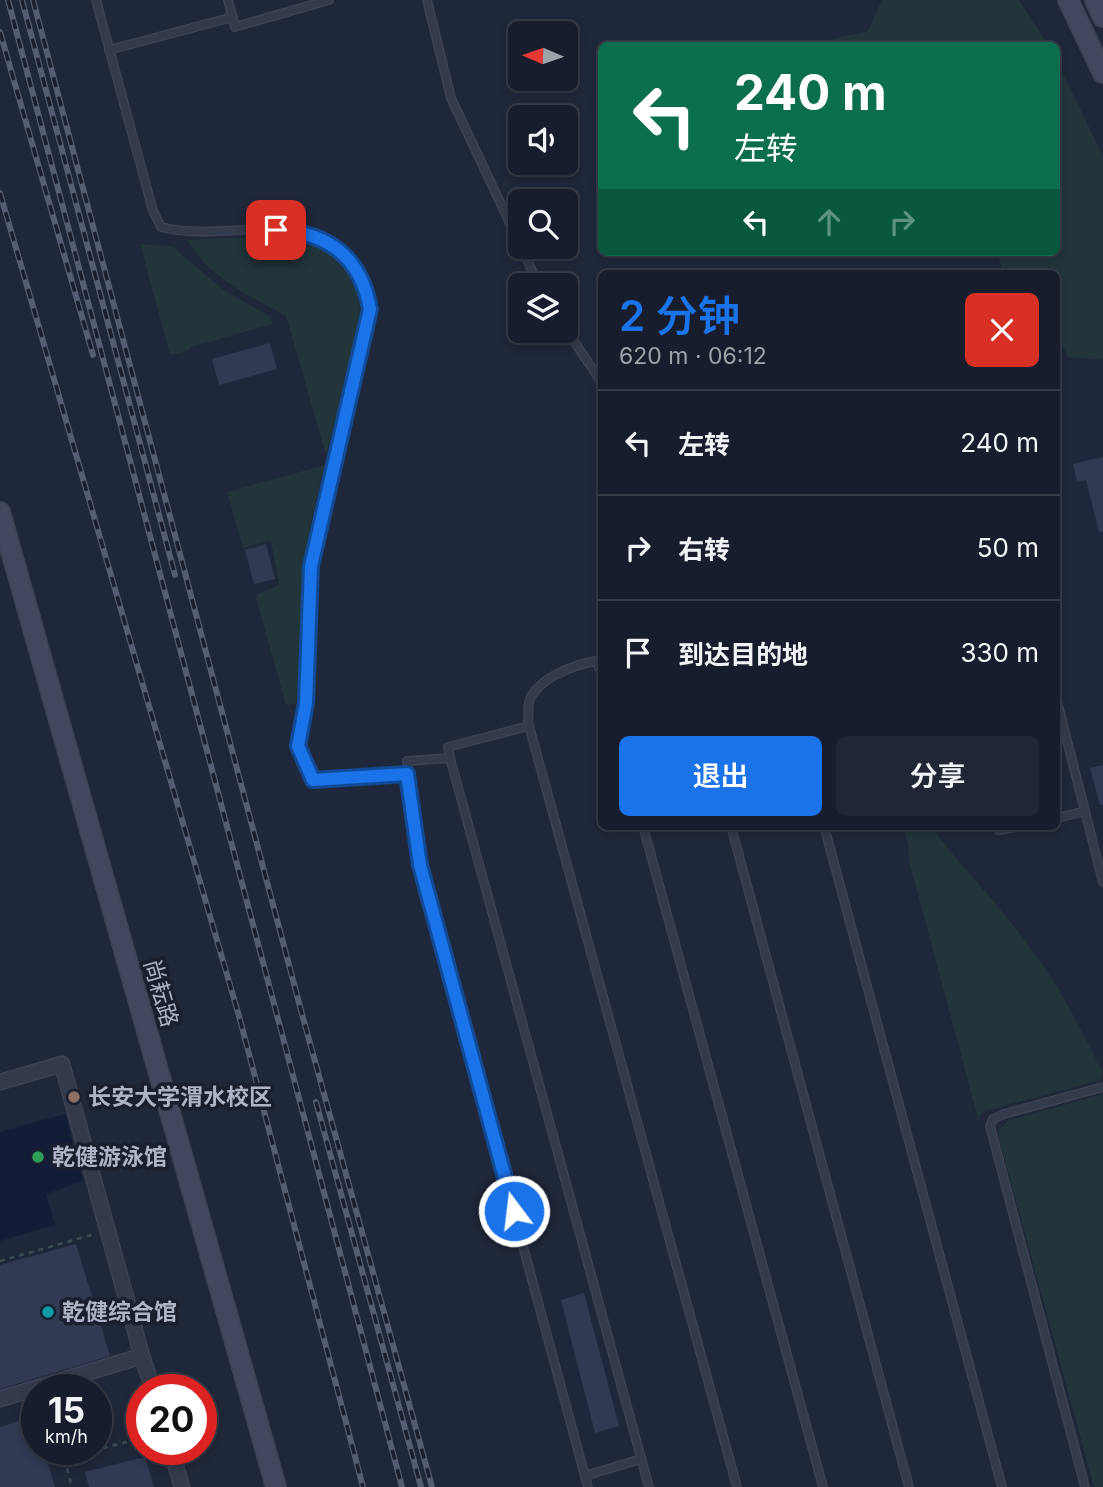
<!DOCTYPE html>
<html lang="zh">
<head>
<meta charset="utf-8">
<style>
	body { margin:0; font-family:Inter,"Noto Sans SC",sans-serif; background:#202634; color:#f1f3f6; height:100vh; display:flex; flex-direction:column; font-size:26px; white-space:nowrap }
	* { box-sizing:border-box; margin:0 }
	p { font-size:23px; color:#9ea2a9 }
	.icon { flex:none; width:38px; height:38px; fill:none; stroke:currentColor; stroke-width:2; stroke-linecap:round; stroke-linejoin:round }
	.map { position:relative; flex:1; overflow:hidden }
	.drawer { position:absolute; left:598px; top:270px; width:462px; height:560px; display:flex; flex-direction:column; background:#171d2c; border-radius:10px; box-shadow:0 4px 10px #0003,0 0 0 2px #363b48 }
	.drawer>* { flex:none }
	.banner { position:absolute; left:598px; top:42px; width:462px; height:214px; border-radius:10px; box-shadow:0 4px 10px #0003,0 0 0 2px #363b48; background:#0b6e4f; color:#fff; overflow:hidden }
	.needle { width:46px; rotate:272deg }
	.controls { position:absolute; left:508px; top:21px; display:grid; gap:14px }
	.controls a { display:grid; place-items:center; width:70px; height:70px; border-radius:10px; background:#171d2c; box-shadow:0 4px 10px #0003,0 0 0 2px #363b48; font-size:35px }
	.speed { position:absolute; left:21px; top:1374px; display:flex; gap:14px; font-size:35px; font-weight:700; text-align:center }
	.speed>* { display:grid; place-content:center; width:91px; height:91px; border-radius:50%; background:#171d2c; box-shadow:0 4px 10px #0003,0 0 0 2px #363b48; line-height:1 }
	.speed small { font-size:18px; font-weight:400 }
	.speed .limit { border:10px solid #d22; background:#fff; color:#111 }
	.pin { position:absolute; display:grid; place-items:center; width:60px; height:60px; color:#fff; margin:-30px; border-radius:14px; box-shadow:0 4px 10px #0006 }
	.me { position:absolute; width:77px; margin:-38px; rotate:345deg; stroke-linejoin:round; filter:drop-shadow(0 0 5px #0008) }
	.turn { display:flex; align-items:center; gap:24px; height:147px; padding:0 21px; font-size:32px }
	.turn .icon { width:91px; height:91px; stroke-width:2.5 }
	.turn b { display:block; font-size:49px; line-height:60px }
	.lanes { display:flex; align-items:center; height:66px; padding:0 21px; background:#0003; justify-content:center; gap:35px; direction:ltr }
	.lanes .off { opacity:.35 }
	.round { display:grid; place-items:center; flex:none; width:74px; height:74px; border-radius:10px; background:#202634 }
	.head { display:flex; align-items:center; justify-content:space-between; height:119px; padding:0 21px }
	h1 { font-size:42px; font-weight:600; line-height:52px; color:#1a73e8 }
	.button { display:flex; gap:14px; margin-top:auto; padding:14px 21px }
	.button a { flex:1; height:80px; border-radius:10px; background:#1a73e8; color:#fff; font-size:28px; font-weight:600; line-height:80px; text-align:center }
	.button a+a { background:#202634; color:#f1f3f6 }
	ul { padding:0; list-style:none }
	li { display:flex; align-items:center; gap:21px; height:105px; padding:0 21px; border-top:2px solid #363b48 }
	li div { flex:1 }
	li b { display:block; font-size:26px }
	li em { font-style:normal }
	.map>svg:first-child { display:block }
	.green { fill:#21353b }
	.water { fill:#131d38 }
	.building { fill:#313a52 }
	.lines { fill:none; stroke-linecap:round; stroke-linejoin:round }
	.lane-casing { stroke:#3d4354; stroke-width:10 }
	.street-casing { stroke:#3d4354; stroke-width:17 }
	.secondary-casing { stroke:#3d4354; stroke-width:22 }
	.path { stroke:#3a4e54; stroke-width:2.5; stroke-dasharray:5 5; stroke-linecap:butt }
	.lane { stroke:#333a4b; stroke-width:7 }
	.street { stroke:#333a4b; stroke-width:14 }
	.secondary { stroke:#41485e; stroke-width:19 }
	.rail-casing { stroke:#555d72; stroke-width:6 }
	.rail { stroke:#191f2f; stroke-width:3.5; stroke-dasharray:10; stroke-linecap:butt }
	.route-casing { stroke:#114b97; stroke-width:18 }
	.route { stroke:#1a73e8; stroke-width:12 }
	.education-dot { fill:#8d6e63; stroke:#191f2f; stroke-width:2.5 }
	.leisure-dot { fill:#2e9e5b; stroke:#191f2f; stroke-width:2.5 }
	.culture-dot { fill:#0f9aa8; stroke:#191f2f; stroke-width:2.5 }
	.labels { text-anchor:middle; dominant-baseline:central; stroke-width:7; stroke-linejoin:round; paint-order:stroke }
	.street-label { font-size:23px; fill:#aeb4c7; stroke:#191f2f }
	.poi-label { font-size:23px; font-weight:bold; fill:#aeb4c7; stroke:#191f2f; text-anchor:start }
</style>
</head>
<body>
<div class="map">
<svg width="1103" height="1487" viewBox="0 0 1103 1487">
	<rect width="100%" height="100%" fill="#1f273a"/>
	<!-- green -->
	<g class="green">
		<path d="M883,0h136l29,45h-243l63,-14 13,-30z"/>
		<path d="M1057,61l46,95v204l-35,-3 -11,-24v-60h-54l-3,-12 -9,-9h66z"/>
		<path d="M280,236c19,3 51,13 65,26 9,9 15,27 15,40 -1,50 -21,105 -34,154l-40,-140c-35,-20 -79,-38 -98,-76z"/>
		<path d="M140,244l32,2 50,43 49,28 2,7 -82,23 -3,4 -18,4z"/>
		<path d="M325,465c-11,41 -21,84 -23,126 -2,38 0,76 -6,113l-10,1 -30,-106 1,-5 22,-9 -8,-44 -28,7 -16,-56z"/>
		<path d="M902,826h30l9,14c34,41 72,81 102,125 23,34 41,71 60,107l-2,8 -116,31 -5,4 -1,7 -70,-261 -1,-18z"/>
		<path d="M1103,1094v393h-9l-95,-349v-8l8,-9z"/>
	</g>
	<!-- water -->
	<path class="water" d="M65,1114l18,67 -37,13 9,31 -55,16v-109z"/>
	<!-- building -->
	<g class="building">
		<path d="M270,343l7,26 -58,16 -7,-26z"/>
		<path d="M1103,457v74l-4,1 -13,-52 -9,2 -4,-18z"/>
		<path d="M266,544l9,35 -21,5 -9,-34z"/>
		<path d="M1103,765v40h-3l-10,-37z"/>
		<path d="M76,1244l34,112 -110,33v-124z"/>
		<path d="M584,1293l35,133 -24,7 -34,-133z"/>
		<path d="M35,1416l2,33h7l11,38h-55v-60z"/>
		<path d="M145,1457l9,30h-65l-4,-15z"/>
	</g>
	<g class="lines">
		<defs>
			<g id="lane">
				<path d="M96,0l57,211 8,16c57,15 117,-14 171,19 24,15 34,37 38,63l-59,257 -5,137 -9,43 16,34 94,-6"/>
				<path d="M228,0l7,27 94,-27"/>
				<path d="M427,0l24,98 88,187"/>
				<path d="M109,50l124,-33"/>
				<path d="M565,328l37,55"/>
				<path d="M602,675l-6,-14c-22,4 -56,16 -66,38 -3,7 -1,16 -2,23l209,765"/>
				<path d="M1057,701l46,181"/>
				<path d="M450,758l-2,-11 81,-21"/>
				<path d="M1057,818l28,-7"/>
				<path d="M643,826l180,661"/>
				<path d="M731,826l178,661"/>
				<path d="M824,826l178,661"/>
				<path d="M998,826l1,4 23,-4"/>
				<path d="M585,1476l56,-17"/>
				<path d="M588,1487l-168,-622 -13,-104 43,-3 199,729"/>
				<path d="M1085,1487l-95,-361 3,-7 11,-5 99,-27"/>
			</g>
			<g id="street">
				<path d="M0,1082l62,-18 80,292 -142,43"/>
				<path d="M142,1356l11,34"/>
				<path d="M171,1449l11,38"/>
			</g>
			<g id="secondary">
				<path d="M1068,0l35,73"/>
				<path d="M1095,0l8,17"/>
				<path d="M0,512l276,975"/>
			</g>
		</defs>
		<!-- lane casing -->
		<use href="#lane" class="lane-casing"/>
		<!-- street casing -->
		<use href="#street" class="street-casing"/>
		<!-- secondary casing -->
		<use href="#secondary" class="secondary-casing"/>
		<!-- path -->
		<g class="path">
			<path d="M0,1261l95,-27"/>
			<path d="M62,1449l10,38"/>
			<path d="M64,1458l78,-20"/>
		</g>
		<!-- lane -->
		<use href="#lane" class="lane"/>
		<!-- street -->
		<use href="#street" class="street"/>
		<!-- secondary -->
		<use href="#secondary" class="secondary"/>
		<defs>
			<g id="rail">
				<path d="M8,0l394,1487"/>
				<path d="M22,0l153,575"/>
				<path d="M33,0l269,1014 130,473"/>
				<path d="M0,32l93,323"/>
				<path d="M0,193l239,823 124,471"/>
				<path d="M316,1102l105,385"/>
			</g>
		</defs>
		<!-- rail casing -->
		<use href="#rail" class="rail-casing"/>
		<!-- rail -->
		<use href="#rail" class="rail"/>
	</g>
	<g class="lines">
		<defs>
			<path id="route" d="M276,230c52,2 85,27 94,79l-59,257 -5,137 -8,43 15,34 94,-6 13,91 94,346"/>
		</defs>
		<!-- route casing -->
		<use href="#route" class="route-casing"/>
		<!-- route -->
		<use href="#route" class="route"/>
	</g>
	<!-- markers -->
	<circle class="education-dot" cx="74" cy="1097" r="7"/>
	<circle class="leisure-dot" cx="38" cy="1157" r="7"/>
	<circle class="culture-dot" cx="48" cy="1312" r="7"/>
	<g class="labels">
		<!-- street labels -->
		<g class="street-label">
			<text transform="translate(161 993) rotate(74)">尚耘路</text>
		</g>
		<!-- poi labels -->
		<g class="poi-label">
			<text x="88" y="1097">长安大学渭水校区</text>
			<text x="52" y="1157">乾健游泳馆</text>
			<text x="62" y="1312">乾健综合馆</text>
		</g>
	</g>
</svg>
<div class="controls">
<a><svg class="needle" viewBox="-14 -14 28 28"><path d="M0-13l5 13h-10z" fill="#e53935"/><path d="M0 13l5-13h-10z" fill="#9ea2a9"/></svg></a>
<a><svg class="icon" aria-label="sound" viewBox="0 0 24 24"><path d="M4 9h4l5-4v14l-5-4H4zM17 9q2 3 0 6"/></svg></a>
<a><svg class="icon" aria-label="search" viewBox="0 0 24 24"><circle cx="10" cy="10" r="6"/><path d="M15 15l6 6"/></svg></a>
<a><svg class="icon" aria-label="layers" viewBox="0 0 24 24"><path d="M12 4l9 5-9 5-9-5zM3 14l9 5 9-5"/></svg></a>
</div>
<div class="speed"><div>15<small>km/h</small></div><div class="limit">20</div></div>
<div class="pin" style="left:276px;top:230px;background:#d93025"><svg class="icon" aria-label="arrive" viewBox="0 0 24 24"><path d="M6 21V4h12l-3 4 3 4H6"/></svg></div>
<svg class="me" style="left:514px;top:1211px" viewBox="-20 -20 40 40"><circle r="17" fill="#1a73e8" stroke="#fff" stroke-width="3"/><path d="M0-11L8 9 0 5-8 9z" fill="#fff"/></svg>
<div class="banner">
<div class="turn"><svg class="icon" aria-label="left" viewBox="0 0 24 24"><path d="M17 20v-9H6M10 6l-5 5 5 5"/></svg><div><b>240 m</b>左转</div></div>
<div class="lanes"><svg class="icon" aria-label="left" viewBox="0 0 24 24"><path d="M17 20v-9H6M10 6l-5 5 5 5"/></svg><svg class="icon off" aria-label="ahead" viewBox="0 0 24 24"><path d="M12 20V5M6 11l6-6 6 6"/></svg><svg class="icon off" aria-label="right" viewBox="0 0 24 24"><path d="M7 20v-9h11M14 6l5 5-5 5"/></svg></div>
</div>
<section class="drawer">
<div class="head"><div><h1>2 分钟</h1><p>620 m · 06:12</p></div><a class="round" style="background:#d93025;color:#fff"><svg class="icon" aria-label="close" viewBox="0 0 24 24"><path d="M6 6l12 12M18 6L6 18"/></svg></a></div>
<ul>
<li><svg class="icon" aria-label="left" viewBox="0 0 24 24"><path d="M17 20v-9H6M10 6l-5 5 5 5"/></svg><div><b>左转</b></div><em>240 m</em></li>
<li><svg class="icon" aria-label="right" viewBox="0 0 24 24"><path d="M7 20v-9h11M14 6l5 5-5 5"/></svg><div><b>右转</b></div><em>50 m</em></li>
<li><svg class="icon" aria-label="arrive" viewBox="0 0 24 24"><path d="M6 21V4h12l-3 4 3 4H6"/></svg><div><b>到达目的地</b></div><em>330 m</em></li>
</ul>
<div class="button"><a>退出</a><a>分享</a></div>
</section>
</div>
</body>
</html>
